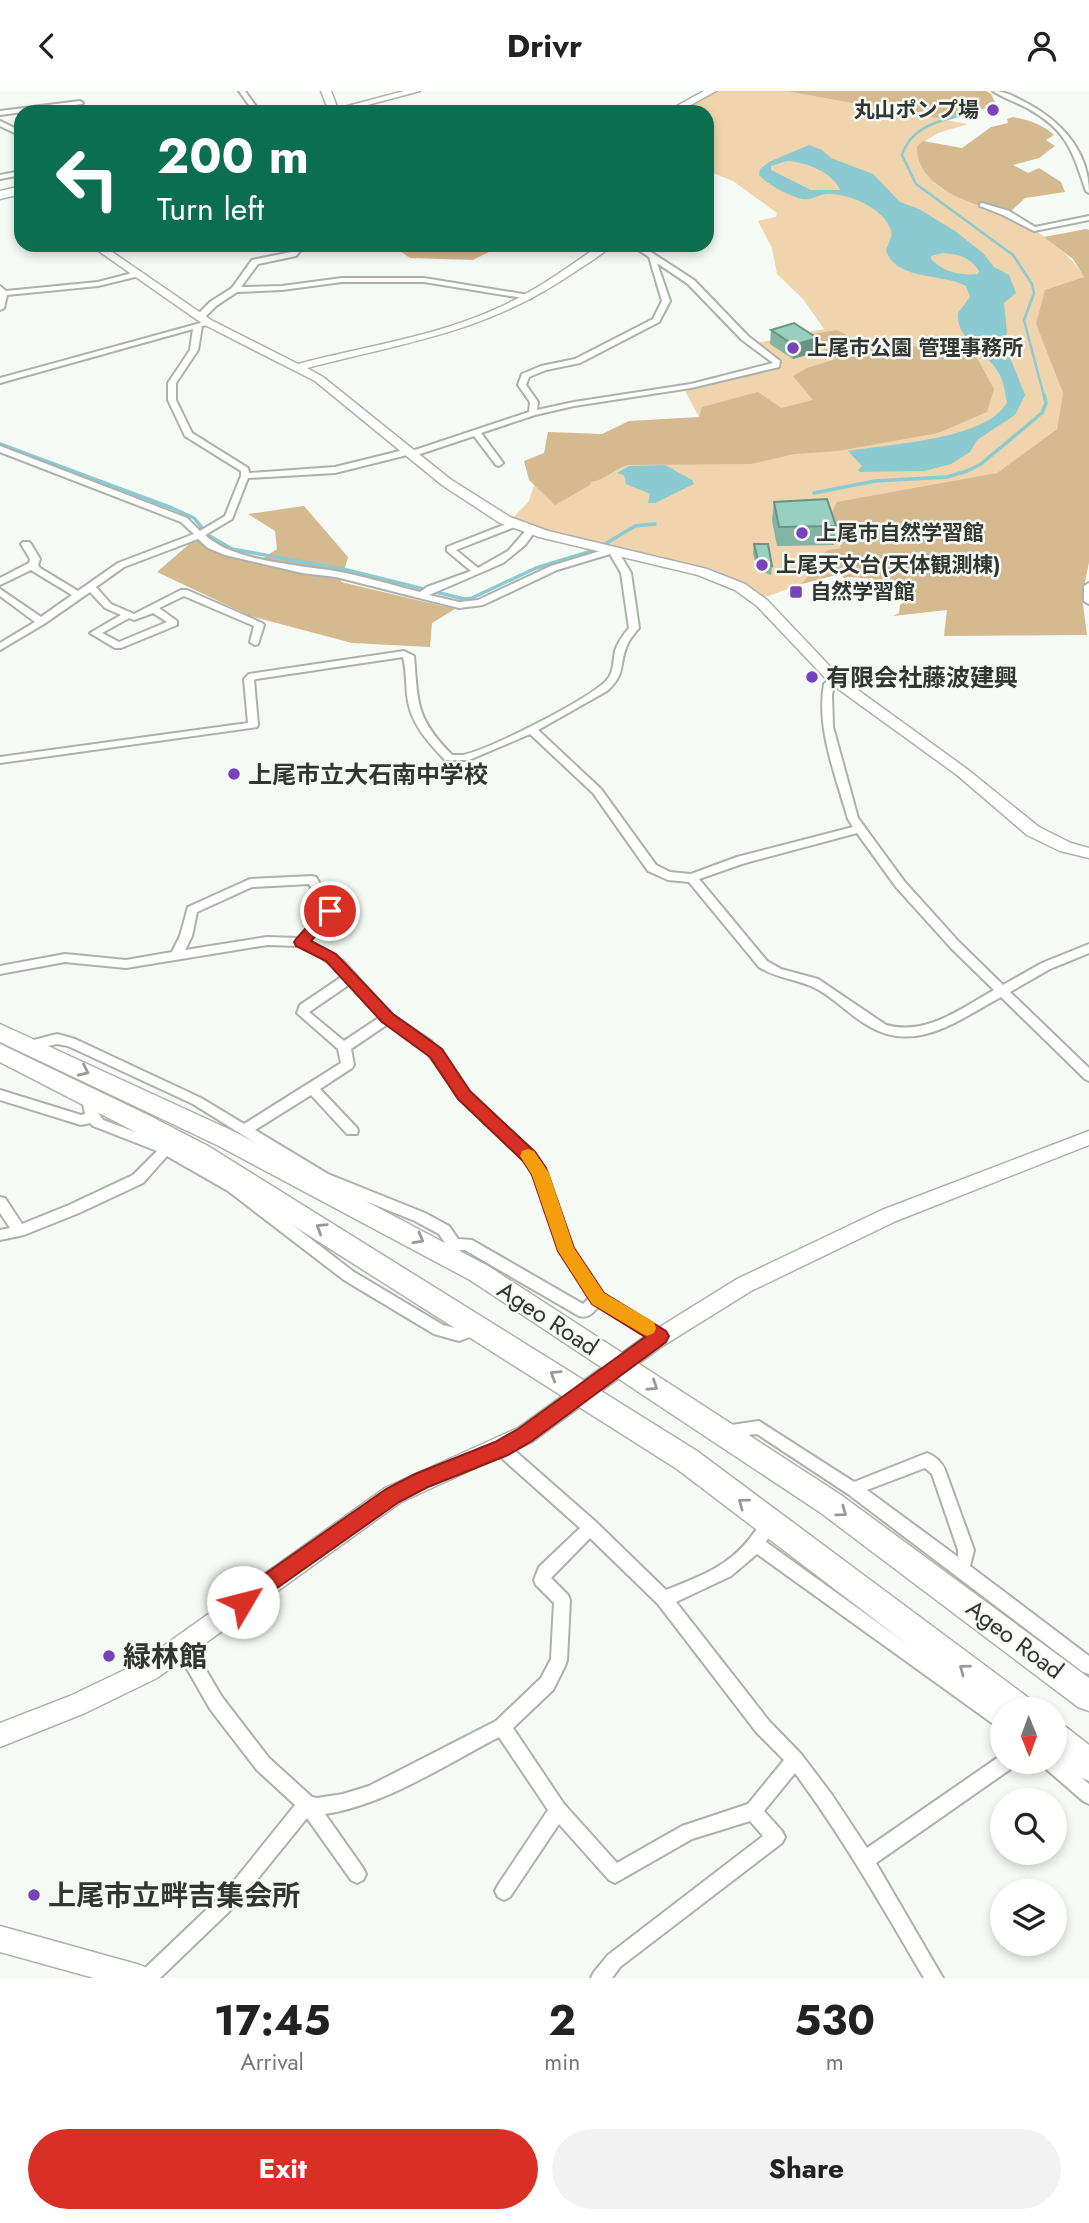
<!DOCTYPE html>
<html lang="en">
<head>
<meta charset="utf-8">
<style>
	body { margin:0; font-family:Jost,"Noto Sans JP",sans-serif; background:#f2f2f2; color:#222; height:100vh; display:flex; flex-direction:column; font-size:26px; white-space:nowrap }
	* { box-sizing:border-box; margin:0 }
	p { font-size:23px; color:#767676 }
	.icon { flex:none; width:38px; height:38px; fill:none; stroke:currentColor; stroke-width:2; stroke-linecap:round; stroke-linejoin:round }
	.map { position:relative; height:1887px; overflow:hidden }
	.panel { display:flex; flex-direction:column; background:#fff; flex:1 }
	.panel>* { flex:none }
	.hud { position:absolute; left:14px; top:14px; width:700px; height:147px; border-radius:21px; box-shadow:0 4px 10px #0003; background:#0b6e4f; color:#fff; overflow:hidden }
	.needle { width:46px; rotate:179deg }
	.buttons { position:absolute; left:990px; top:1606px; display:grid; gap:14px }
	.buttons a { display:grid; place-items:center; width:77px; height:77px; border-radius:50%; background:#fff; box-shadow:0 4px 10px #0003; font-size:35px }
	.pin { position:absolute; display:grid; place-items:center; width:60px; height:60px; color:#fff; margin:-30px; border:4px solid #fff; border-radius:50%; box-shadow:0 2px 7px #0007 }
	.me { position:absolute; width:77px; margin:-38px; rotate:53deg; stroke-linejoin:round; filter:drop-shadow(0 0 5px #0008) }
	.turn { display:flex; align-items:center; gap:24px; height:147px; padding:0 28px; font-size:32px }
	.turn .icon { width:91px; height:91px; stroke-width:2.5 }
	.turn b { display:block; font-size:49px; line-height:60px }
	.eta { display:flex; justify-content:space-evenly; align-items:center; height:119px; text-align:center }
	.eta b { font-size:42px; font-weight:700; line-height:49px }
	.button { display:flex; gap:14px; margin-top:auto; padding:14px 28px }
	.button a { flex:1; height:80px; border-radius:42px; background:#d93025; color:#fff; font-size:28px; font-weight:700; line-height:80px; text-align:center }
	.button a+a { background:#f2f2f2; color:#222 }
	header { display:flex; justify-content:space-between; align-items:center; height:91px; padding:0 28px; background:#fff; font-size:32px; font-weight:700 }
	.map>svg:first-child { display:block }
	.green { fill:#efd4ae }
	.forest { fill:#d5b98f }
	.water { fill:#8bcad0; fill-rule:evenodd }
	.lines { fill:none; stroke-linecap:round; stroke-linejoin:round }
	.stream-far1 { stroke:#8bcad0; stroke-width:2.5 }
	.stream { stroke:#8bcad0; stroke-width:3.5 }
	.street-casing { stroke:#acb1ab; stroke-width:4 }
	.secondary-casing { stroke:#acb1ab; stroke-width:3 }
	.primary-casing { stroke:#acb1ab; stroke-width:3 }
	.highway-casing { stroke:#acb1ab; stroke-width:3 }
	.street { fill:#fff; fill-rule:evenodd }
	.secondary { fill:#fff; fill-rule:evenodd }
	.primary { fill:#fff; fill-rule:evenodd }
	.highway { fill:#fff; fill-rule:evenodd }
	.wall { fill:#82b3a3 }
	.shaded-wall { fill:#6a9285 }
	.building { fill:#97d0be; stroke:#6a9285; stroke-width:2 }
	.oneway { stroke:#999a98 }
	.route { fill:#d93025; stroke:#8d1f18; stroke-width:2 }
	.slow { fill:#f59e0b }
	.poi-dot { fill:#7643ba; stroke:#f5faf4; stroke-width:2.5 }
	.labels { text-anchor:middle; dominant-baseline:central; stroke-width:5; stroke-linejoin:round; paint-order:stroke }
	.far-poi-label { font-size:21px; font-weight:bold; fill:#333532; stroke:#f5faf4; text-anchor:start }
	.poi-label { font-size:24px; font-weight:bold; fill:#333532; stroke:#f5faf4; text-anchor:start }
	.street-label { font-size:24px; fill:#333532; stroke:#f5faf4 }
	.near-poi-label { font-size:28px; font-weight:bold; fill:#333532; stroke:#f5faf4; text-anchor:start }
</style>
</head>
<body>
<header><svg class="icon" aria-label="back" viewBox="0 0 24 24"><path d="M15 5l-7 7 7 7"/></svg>Drivr<svg class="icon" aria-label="person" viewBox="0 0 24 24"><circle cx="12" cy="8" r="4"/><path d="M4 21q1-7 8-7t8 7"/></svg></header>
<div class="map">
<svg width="1089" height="1887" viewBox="0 0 1089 1887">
	<rect width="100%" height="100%" fill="#f5faf4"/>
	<!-- green -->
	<path class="green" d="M718,0h67l183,33 -30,9 -21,13c2,15 7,28 19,38 12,10 30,14 44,20 39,15 82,37 104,73l-48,46 27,70 -6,36 -60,44 -64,14 -102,28 11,33 -15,2 -25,34 -36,13 -54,-28 -159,-36 -40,-15 16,-17 6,-19 164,-65 -14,-26 98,-26 -26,-22 67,-14 -21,-30 -26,-25 -5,-26 -14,-27 18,-4 1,-4 -44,-32 -26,-10v-59h-29z"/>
	<!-- forest -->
	<g class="forest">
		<path d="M785,0h201l5,3 4,8 -10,4 1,2 -45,11z"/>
		<path d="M1013,26c15,3 29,7 41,18l-8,5 9,6 -16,12 -26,7 15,8 11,-5 22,14 4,10 -40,6 -18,17c-32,-11 -91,-25 -90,-69l6,-5 39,7 29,-21 17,-4 -1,-4z"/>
		<path d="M1086,138l3,1v332l-7,35 5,38 -143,1 3,-26 -54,6 6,-3 1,-8 3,-2 -31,-25c-9,2 -18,-3 -28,0l-4,-4 -38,10 25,-34 14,-2 -10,-33 6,-13 160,-29 60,-44 6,-36 -27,-69 9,-34 39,-13 -11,-18 -29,-22z"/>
		<path d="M397,154h106l-30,15 -63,-2 -16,-11z"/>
		<path d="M837,239l30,16 104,1 23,42 -7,23 -49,21 -100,18 -44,3 -43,10 -123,1c-15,4 -22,15 -37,17l-1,3 -35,20 -26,-25 -5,-19 20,-8 4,-21 54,2 27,-13 70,-4 3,-10 56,-15 23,16 32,-8 -20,-24 14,-8 29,-9 -30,-24z"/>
		<path d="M304,415l44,51 -7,25 114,27 -23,14 -2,24 -78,-4 -102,-27 -93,-44 38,-33 24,13 37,11 21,-14 -2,-18 -27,-17z"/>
	</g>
	<!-- water -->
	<g class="water">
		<path d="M809,54l13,5 9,8 42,16 27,28 19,7 36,22 28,22 11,14 15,8 7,18 -12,10 3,29 -3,10 21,53 -10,20 -38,25 -7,12 -19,12 -27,7 -64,1 -2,-2 4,-4 -14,-15c39,-7 140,-11 159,-49 -2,-9 -3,-19 -7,-27 -10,-21 -45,-36 -42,-62l12,-16 -4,-11c-23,-13 -71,-5 -80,-36 2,-6 7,-14 5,-20 -7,-22 -43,-37 -63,-36 -9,0 -18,7 -26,5 -13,-3 -34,-14 -43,-24l1,-6 9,-7zM787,70c18,1 46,11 53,29h-29l-40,-20v-4zM943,162c14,1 28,4 36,18l-1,3c-17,2 -35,-2 -47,-15v-3z"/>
		<path d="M665,374l27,15 2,4 -39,19h-7l2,-9 -24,-10 -2,-9 -7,-2 12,-7z"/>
	</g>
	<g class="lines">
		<!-- stream-far1 -->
		<path class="stream-far1" d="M976,21c-29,7 -64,11 -74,43l14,29 97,71 19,29 2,9 -10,27 20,76"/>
		<!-- stream -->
		<g class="stream">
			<path d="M0,353l172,64 22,10 14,17 24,14 115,21 117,29 8,-1 64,-30 59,-18 40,-24 20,-2"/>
			<path d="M814,402l61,-12 72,-4 20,-6 14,-7 61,-51 4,-10 -2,-8"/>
		</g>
		<defs>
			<g id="street">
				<path d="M239,0h6l15,21h-6z"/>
				<path d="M993,0c11,0 20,5 30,10 37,19 66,49 66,92l-3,-2c-14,-41 -19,-61 -59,-83 -11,-6 -24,-10 -34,-17z"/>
				<path d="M80,10l3,2 -1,1 -82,11v-4z"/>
				<path d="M0,30l21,10v5l-21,-10z"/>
				<path d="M21,80v4l-21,4v-4z"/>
				<path d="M982,112l27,8 26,16 54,-11v4l-55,11 -31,-16 -23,-9v-2z"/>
				<path d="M297,154h8l-9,11 -38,8 -17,23 41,-1 60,-8h82l105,17 4,2 -4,2 -105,-17h-82l-60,8 -45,2 -21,14 -13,13h-6v-4l13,-13 22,-14 20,-28 39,-8z"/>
				<path d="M631,154h9l54,35 54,56 32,25 -1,6 -88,21 -117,18 -39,9 -54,18 22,30 -4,3 -3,-1 -22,-29 -60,20 -7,-1 -72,18 -87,5 -16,41 -27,16c27,26 94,30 130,36 28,5 57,14 85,21l7,-5 44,-16 -24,-20v-4l64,-25h6v4l-61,24 22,18 30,-17 20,-23h6l2,2 -11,15 -22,18 -74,32 30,7 19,-2 73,-34 59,-18h6l15,25 8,55c-4,5 -8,9 -11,15 -10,21 -1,30 -21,48l-69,39 63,59 55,76 14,7 21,2 46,-17 116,-30 -5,-8c-12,-43 -32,-90 -24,-135l7,-6h8l1,2 -6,5 -2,10 1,32 25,91 46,63 55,61 44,43 39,-22 47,-19v9l-39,16 -40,23 79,76v13l-4,-2 -84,-82c-43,23 -86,58 -134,28 -17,-10 -31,-25 -48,-35 -20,-11 -42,-11 -60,-23l-70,-85 -21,-2 -20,-9 -55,-78 -63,-59 -61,26h-24c-18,-19 -35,-37 -38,-65 -1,-12 -1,-27 -4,-38l-147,22 -2,1 4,45 -1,2 -257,36v-6l248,-34 -4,-44 5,-5 155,-23 10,5c4,49 2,62 38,99 2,0 8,0 11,0 24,-4 126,-56 143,-74 8,-8 7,-20 9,-30 3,-9 8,-16 14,-23l-8,-55 -11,-19 -53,16 -74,35 -24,3 -123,-31 -34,-4 -77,-18 -17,-7 -10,-9 -74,28 -28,20 15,17 23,10 47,-24h6l75,33 2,2 -6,19 -3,1 -5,-3 4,-16 -70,-30 -25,12 18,13v4l-56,23h-6l-25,-15 31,-18 -16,-7 -15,-16 -46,32 -44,26v-7l35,-21 -35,-26v-7l41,28 31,-22 -41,-25 -31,15v-7l29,-15 1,-4 -9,-15 2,-2h6l2,2 9,15 -2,6 2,3 38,23 40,-28 76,-29 -13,-12 -181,-70v-6l187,72 13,13 25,-15 16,-40v-5l-56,-35 -17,-36v-17l22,-33 3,-21 -193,54v-5l208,-57v4l-6,1 -4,24 -22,33v17l16,33 56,35 1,5 86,-6 73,-18 4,2 117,-39 1,-10 -12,-17 4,-11 19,-8 34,-7 78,-40 9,-18 -13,-44zM657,172l31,21 54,56 31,23 -82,21 -117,18 -37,8 1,-8 -12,-17 3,-8 17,-7 34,-7 79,-41 11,-21zM153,522l14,9 -48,20 -17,-9 27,-15 5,2zM857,742l39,54 55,61 43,42c-34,19 -68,46 -108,35l-68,-46 -37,-10 -14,-8 -68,-82 46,-16z"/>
				<path d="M136,181l4,2 -1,2 -41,10 -91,9 -3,13 -4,2v-24l6,5 92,-9z"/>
				<path d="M1089,492v21l-5,-3v-15z"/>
				<path d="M312,785l4,1 20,34 -27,30 34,20 49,54 39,26 37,51 66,60 13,21 26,76 30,45 61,38 2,4 -2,4 -5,2 -5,-2 -55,-34c-6,6 -10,13 -20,10l-114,-66h-5l-3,11 -5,2 -5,-2 -2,-4 2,-11 -8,-12 -24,-13 -97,-39 -125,-78 -125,-58 -11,-2 -27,6 -4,-2 -2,-3 2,-3 31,-8 18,5 126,59 43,26 97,-61 -3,-14 -41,-36 3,-8 43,-29 -8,-9 -19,-13 -17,-8 -32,-1 -141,23 -61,-6 -65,12v-8l65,-12 61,6 46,-8 8,-16 8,-29 62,-28zM309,793l15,26 -26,28 -31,-1 -82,13 7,-14 5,-24 55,-25zM350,893l30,33 -36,24 -35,-29zM388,933l35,23 37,51 64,62 10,14 26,77 30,46 -7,7 -111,-64 -14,-1 -9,-13 -24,-13 -97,-39 -73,-44 56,-35 36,39h10l1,-3 -1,-3 -37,-39 32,-21 2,-3 -3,-16z"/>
				<path d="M0,999l81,25 4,-1 -2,-10 3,-11h8l3,18 6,9 68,25 67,38 116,89 89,53 16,4 19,-7 5,2 2,4 -2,4 -24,9 -25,-7 -90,-54 -116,-89 -61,-35 -24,27 -64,30 -55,22 -24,5v-10l10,-2 -10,-15v-16l5,1 17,26 47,-19 64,-30 24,-24 -64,-25 -3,-3 -9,2 -81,-25z"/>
				<path d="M759,1330l95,61 73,-29c8,3 15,9 18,17l29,80 -4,16 119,90v18l-6,-2 -235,-178 -91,-60 -33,4 -5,-1 -2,-5 2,-5 5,-1zM925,1377l7,6 26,76v7l-91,-67z"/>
				<path d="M501,1350l5,2 90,79 70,68c45,-18 73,-28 98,-73l5,-2 5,2 3,5 -11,20 237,171v18l-246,-177 -26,22 -55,26 93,119 32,33 31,41 35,53 133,-92 3,-1v7h11l-2,6 -136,95 67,115h-19c-41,-70 -81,-140 -129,-205l-31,38 18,20 3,6 -3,6 -162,124 -8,11h-21l3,-6 14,-17 155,-119 -13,-15 -58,18 -77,44 -6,-3 -50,-56 -49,73 -6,3 -6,-3 -3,-6 3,-6 50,-75 -49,-73c-54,28 -114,68 -174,77l38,54 3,6 -3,6 -6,3 -6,-3 -44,-62 -69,85 -78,75h-22l3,-6 85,-81 69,-86 -38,-35 -47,-61 -32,-56 -2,-5 2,-5 6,-3 6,3 32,54 47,61 43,39 5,1 26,-4 26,-8 127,-65 45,-43 10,-19 3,-56 -18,-18 -2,-5 5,-13 41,-39 -84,-75 -2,-5 2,-5zM590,1447l68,66 99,129 27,27 -36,44 -66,22 -65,37 -53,-59 -51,-76 40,-38 12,-24 2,-6 3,-60 -2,-5 -17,-17z"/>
				<path d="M1055,1664l34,29v20l-6,-3 -38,-33 -2,-6h12z"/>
			</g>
			<g id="secondary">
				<path d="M404,0h16l-79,21 -12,-1z"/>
				<path d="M704,0h12l-38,21h-12z"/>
				<path d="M90,154h12l109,75 87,44c67,-18 138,-27 202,-57 36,-16 68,-40 100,-62h12c-11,11 -26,19 -39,28 -88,60 -167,69 -266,95l16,9 127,102 60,38 38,14 159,38 38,15 22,16 73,77 127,92 72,58 32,16 18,5v10l-29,-7 -33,-16 -70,-60 -127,-92 -73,-77 -22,-16 -37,-15 -159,-38 -39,-14 -58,-38 -127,-104 -112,-57z"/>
				<path d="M1089,1040v14l-193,76 -145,70 -90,56 -129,95 -131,60 -244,176 -72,35 -85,34v-24l70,-27 71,-34 244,-174 133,-60 129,-93 90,-56 145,-69z"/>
				<path d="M0,1835l140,39 9,4 4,9h-59l-94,-26z"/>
			</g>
			<g id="primary">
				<path d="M321,0h10l8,21h-15l4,-3z"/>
				<path d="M21,95v8l-21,5v-8z"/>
			</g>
			<g id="highway">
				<path d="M0,933l235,108 253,134 353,229 248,183v33l-11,-4 -257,-194 -351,-233 -251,-134 -219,-104z"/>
				<path d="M0,953l148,71 60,31 489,305 333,248 4,11h-31v7l-326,-248 -487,-309 -190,-98z"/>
				<path d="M1055,1632l11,4 23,18v36l-11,-5 -23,-18z"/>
			</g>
		</defs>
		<!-- street casing -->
		<use href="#street" class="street-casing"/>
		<!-- secondary casing -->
		<use href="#secondary" class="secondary-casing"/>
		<!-- primary casing -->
		<use href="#primary" class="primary-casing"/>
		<!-- highway casing -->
		<use href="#highway" class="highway-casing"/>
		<!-- street -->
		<use href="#street" class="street"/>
		<!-- secondary -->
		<use href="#secondary" class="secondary"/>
		<!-- primary -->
		<use href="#primary" class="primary"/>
		<!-- highway -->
		<use href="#highway" class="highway"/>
	</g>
	<!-- wall -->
	<g class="wall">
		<path d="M771,239l45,22 -23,7 -23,-15z"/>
		<path d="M774,411l62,24 -2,19 -57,1 -5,-26z"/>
		<path d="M754,453l18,22 -1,9 -14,-6 -4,-16z"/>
	</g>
	<!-- shaded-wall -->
	<path class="shaded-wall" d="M817,247l-1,14 -23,7 1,-14z"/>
	<!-- building -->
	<g class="building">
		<path d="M794,232l23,15 -23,7 -23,-15z"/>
		<path d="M827,408l9,27 -57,1 -5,-25z"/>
		<path d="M754,453h14l4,22 -14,-6z"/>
	</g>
	<!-- one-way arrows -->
	<defs><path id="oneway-chevron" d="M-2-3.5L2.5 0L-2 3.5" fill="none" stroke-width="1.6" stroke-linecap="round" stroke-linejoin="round" transform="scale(1.75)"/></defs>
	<g class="oneway">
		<use href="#oneway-chevron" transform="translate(84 980) rotate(25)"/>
		<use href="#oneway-chevron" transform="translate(321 1137) rotate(-148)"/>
		<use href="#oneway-chevron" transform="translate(419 1148) rotate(29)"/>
		<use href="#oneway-chevron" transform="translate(555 1284) rotate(-148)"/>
		<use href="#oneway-chevron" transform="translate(653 1295) rotate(33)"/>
		<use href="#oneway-chevron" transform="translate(743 1412) rotate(-143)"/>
		<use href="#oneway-chevron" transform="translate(842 1421) rotate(36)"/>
		<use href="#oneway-chevron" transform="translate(964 1578) rotate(-143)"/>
	</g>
	<!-- route -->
	<path class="route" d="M330,815l7,5 -26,30 25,13 57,60 49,35 28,42 65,61 11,16 28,80 30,45 62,38 3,5 -3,6 -134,99 -24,14 -80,32 -29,15 -156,110 -8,-3 -3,-7 3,-7 151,-106 29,-15 80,-32 23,-13 127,-92 -53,-33 -34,-53 -26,-76 -9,-14 -65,-62 -28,-42 -48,-35 -56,-61 -30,-15 -2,-4 2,-3 29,-32z"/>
	<!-- slow -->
	<path class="slow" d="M528,1058l6,2 15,22 25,75 30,45 50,29 2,6 -2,5 -7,3 -6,-3 -49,-29 -34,-53 -26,-76 -12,-19 2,-5z"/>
	<!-- markers -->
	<g class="poi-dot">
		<circle cx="993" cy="19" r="7"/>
		<circle cx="793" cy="257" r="7"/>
		<circle cx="802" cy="442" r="7"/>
		<circle cx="762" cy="474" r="7"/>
		<rect x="789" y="494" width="14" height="14" rx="3.5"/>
		<circle cx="812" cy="586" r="7"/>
		<circle cx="234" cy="683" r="7"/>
		<circle cx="109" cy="1565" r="7"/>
		<circle cx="34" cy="1804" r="7"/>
	</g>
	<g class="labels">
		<!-- far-poi labels -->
		<g class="far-poi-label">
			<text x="979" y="19" text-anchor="end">丸山ポンプ場</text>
			<text x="807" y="257">上尾市公園 管理事務所</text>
			<text x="816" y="442">上尾市自然学習館</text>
			<text x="776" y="474">上尾天文台(天体観測棟)</text>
			<text x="810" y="501">自然学習館</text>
		</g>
		<!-- poi labels -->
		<g class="poi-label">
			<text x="826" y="586">有限会社藤波建興</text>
			<text x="248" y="683">上尾市立大石南中学校</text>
		</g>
		<!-- street labels -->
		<g class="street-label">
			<text transform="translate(548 1227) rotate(33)">Ageo Road</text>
			<text transform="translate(1015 1548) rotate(37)">Ageo Road</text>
		</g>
		<!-- near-poi labels -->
		<g class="near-poi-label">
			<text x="123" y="1565">緑林館</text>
			<text x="48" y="1804">上尾市立畔吉集会所</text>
		</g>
	</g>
</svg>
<div class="buttons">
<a><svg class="needle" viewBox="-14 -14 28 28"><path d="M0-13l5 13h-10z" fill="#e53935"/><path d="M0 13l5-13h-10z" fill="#767676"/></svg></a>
<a><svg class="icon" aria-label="search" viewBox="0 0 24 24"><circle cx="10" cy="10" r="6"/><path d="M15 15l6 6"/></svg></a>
<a><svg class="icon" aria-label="layers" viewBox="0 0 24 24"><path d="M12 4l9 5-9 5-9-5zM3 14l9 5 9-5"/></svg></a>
</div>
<div class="pin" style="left:330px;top:820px;background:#d93025"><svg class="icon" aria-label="arrive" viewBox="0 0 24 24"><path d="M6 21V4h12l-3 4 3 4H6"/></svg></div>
<svg class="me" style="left:243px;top:1511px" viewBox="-20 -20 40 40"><circle r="19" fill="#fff"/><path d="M0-13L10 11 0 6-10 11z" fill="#d93025"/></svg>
<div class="hud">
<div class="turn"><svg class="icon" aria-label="left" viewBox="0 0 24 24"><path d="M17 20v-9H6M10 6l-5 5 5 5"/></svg><div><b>200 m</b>Turn left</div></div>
</div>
</div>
<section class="panel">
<div class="eta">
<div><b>17:45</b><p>Arrival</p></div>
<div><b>2</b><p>min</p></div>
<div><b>530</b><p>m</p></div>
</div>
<div class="button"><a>Exit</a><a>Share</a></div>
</section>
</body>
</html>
